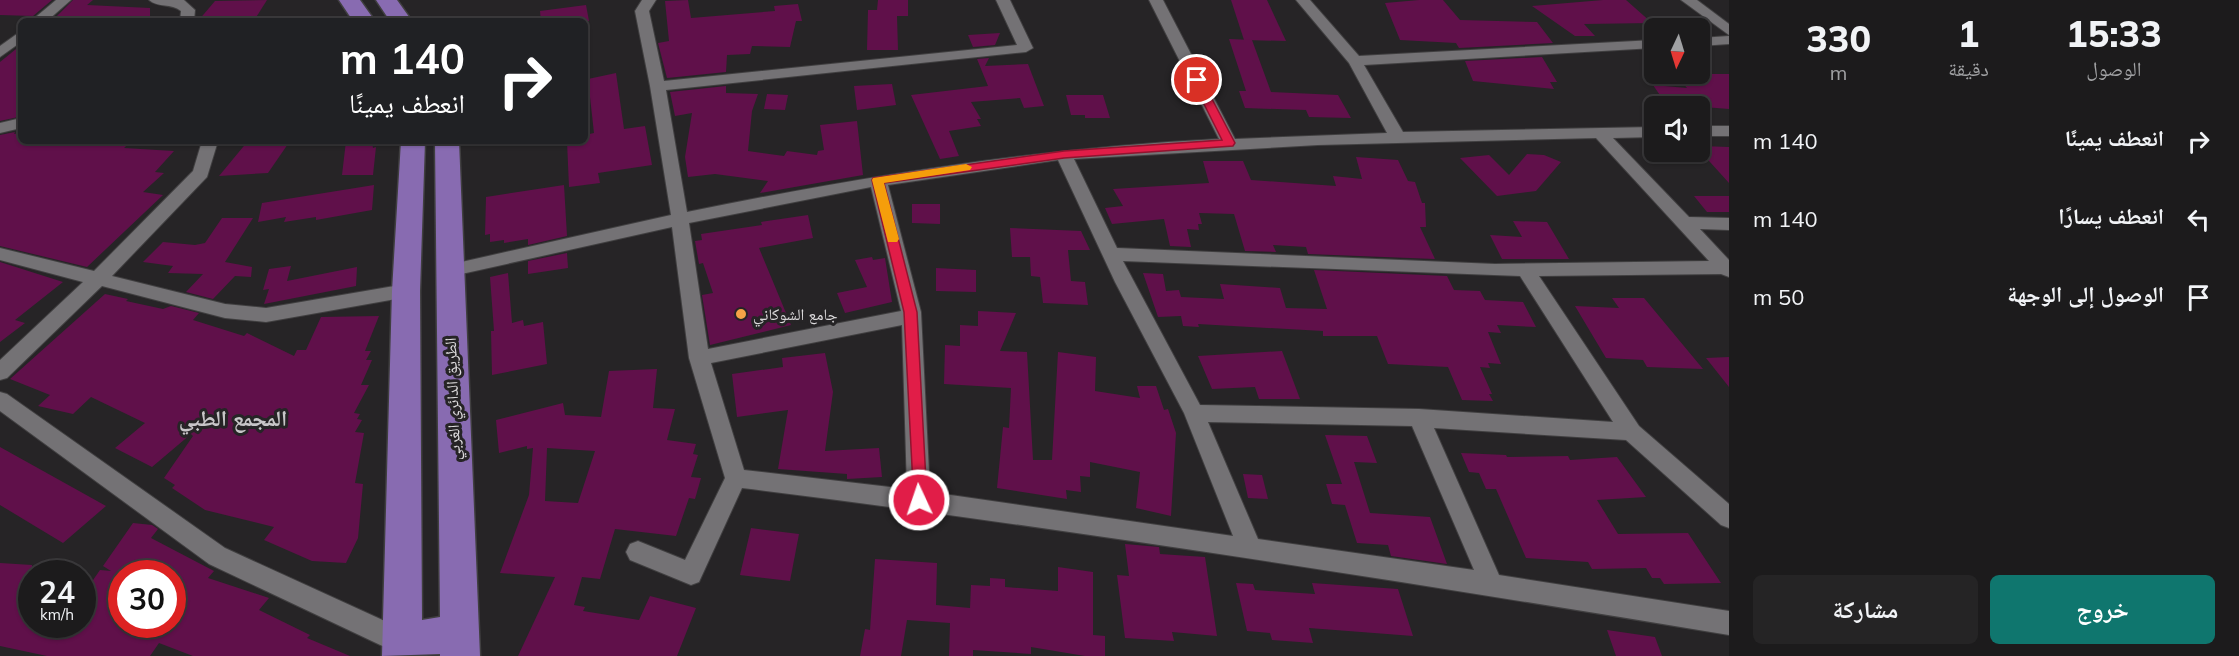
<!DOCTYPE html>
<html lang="ar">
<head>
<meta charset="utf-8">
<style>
	body { margin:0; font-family:Mulish,"Noto Naskh Arabic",sans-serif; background:#252425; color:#f1f3f6; direction:rtl; height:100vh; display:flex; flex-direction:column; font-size:22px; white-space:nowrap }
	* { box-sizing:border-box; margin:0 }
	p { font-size:20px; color:#a0a1a3 }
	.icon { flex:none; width:33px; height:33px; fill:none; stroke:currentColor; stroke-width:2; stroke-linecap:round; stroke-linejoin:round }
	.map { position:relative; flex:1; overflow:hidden; direction:ltr }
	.sheet { display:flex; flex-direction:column; background:#1c1b1c; width:510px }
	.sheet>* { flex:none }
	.banner { position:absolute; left:18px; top:18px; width:570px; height:126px; border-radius:9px; box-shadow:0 2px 4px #0004,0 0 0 2px #3a393b; direction:rtl; background:#202124; color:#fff; overflow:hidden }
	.needle { width:39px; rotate:184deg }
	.buttons { position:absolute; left:1644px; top:18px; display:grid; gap:12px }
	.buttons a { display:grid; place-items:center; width:66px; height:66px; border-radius:9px; background:#1c1b1c; box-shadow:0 2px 4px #0004,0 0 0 2px #3a393b; font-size:30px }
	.speed { position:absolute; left:18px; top:560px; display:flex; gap:12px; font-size:30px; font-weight:700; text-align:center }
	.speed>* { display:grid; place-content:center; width:78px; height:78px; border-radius:50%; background:#1c1b1c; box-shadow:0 2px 4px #0004,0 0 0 2px #3a393b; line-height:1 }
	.speed small { font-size:15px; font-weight:400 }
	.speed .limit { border:9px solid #d22; background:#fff; color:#111 }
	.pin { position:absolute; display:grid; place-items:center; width:51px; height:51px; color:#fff; margin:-26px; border:3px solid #fff; border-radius:50%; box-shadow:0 2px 6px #0007 }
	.me { position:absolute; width:66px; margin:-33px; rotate:357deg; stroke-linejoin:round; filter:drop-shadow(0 0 4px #0008) }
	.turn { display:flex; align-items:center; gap:21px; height:126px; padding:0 24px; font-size:27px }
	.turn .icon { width:78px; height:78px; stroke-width:2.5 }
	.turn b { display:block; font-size:42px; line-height:51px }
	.eta { display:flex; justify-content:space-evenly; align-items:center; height:102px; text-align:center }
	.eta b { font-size:36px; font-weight:800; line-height:42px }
	.cta { display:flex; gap:12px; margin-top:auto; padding:12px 24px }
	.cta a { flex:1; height:69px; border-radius:9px; background:#0f766e; color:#fff; font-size:24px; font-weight:800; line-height:69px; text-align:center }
	.cta a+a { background:#252425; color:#f1f3f6 }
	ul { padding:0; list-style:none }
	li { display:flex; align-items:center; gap:18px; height:78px; padding:0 24px }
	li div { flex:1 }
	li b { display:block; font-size:22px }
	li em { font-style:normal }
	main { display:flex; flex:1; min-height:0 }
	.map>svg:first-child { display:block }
	.building { fill:#60104a; fill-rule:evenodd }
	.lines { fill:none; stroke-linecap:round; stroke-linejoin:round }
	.minor-casing { stroke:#403f40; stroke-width:2 }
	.primary-casing { stroke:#403f40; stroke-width:3 }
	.minor { fill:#747275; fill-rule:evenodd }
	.primary { fill:#886bb1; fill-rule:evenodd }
	.route { fill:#e11d48; stroke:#92132f; stroke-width:1.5 }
	.slow { fill:#f59e0b }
	.poi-dot { fill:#f6a247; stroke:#262426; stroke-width:2 }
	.labels { text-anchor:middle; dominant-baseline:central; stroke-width:6; stroke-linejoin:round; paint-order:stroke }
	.poi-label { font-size:16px; fill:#dddbdd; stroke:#262426; text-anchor:start }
	.street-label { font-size:16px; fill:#dddbdd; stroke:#262426 }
	.district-label { font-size:22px; font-weight:bold; fill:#c8c6c9; stroke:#262426 }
</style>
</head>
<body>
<main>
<section class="sheet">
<div class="eta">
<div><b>15:33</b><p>الوصول</p></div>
<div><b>1</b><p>دقيقة</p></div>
<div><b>330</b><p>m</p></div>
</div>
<ul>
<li><svg class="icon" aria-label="right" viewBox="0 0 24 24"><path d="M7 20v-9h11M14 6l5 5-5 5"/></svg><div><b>انعطف يمينًا</b></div><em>140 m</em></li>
<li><svg class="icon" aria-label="left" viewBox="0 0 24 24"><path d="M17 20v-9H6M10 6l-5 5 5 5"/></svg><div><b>انعطف يسارًا</b></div><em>140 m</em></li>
<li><svg class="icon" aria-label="arrive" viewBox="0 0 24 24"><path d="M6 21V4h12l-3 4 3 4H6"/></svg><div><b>الوصول إلى الوجهة</b></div><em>50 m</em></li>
</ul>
<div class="cta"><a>خروج</a><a>مشاركة</a></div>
</section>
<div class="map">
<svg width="1729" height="656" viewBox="0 0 1729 656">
	<rect width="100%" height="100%" fill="#262426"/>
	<!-- building -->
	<g class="building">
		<path d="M0,0h52l-19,16 -33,-1z"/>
		<path d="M73,0h20l-6,5 63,3v13h-98z"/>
		<path d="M267,0l-12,19 -5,2h-52l17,-20z"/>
		<path d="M688,0l3,18 84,-7 -1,-5 24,-2 4,17h-6l-6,26 -38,-1 -2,8 -23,1 -1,17 -59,6 -9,-35 11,-2 -4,-40z"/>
		<path d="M878,0h30v16h-11l1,34h-31l1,-40h9z"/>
		<path d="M1231,0h36l19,41 -42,-1z"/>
		<path d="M1419,0h24l17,20 77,2 16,21 -94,5 -3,-5 -56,-3 -15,-37z"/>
		<path d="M1603,0h23l26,23 -68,1 11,12h-20l-43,-30z"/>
		<path d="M586,5l3,16h-48l-1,-10z"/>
		<path d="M1000,33l-5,12 -22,2 -5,-12z"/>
		<path d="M1229,39l23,1 19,52 67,3 13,23 -42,-1 -3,-7 -61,-2 -6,-17h7z"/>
		<path d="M21,45v53l-3,19 -18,4v-59z"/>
		<path d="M1542,57l15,25h-7l4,7 -81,-8 -8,-20z"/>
		<path d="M989,58l-4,8 43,-2 16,42 -20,2 -4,-10 -49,4 10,17h-4l4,7 -32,5 10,25 -19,3 -29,-64 77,-9 -11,-27z"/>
		<path d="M616,73l8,56 21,-3 7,39 -54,8 2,10 -31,4 -2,-46h18v-6l9,-2 -6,-54z"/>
		<path d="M1675,74h54v35l-63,-5 -13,-19 34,3z"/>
		<path d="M892,84l4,21 -39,5 -3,-24z"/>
		<path d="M726,86v7l32,1 -6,17 -4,40 36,5 3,-5 30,4 1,-4 6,-1 -4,-25 37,-4 6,54 -103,18 8,-12 -53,-7 -27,3 -3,-20 7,-44 -17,3 -5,-24z"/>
		<path d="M767,94l21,1 -3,15 -21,-1z"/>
		<path d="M1066,95h37l7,23h-25v-3h-14z"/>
		<path d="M15,132l-1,2 7,-1v8h110l-7,7 50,3 -19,21 9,1 -21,19 20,3 -76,72 -87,-21v-111z"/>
		<path d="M248,141h42l-22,32 -49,3z"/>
		<path d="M346,141h26l1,7 3,-1 -3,28h-31z"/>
		<path d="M1700,146l29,1v36l-29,-32z"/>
		<path d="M1527,154l17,1 17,7 -25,29 -39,5 -37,-38 29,-3 20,20z"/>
		<path d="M1356,157l42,3 10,21 7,1 7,21h3l1,24h-6l15,32 -127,-5 -2,-7 -33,-2 3,7 -31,-1 -11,-37 -35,-1 3,11h-4l1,6 -12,-1 4,18 -21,-1 -6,-27 -52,5 -7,-16 18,-2 -10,-17 96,-6 -6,-22h40l8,19 85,6 -3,-10 29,3z"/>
		<path d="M374,185l-2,25 -56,10v-3l-32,5 2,-5 -28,5 4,-19z"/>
		<path d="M564,185l3,51 -39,9v-6l-24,4v-3l-14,2v-8l-5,1 1,-38z"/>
		<path d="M1694,196h35v16h-22z"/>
		<path d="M912,204h28v20l-28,-1z"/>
		<path d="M808,215l5,23 -54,10 32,77 -81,20 -8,-50 11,-2 -10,-30 -4,1 -4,-23 7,-1 -1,-6 61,-9 -1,-3z"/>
		<path d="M222,218h31l-28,44 27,5 -1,10 -16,-1 -22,23 -27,-7 17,-18 -35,-1 5,-7 -30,-4 20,-20 32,3 10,-2z"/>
		<path d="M1513,221l34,1 22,37h-67l-12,-24 32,2z"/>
		<path d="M1010,228l71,3 9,19h-22l3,31 14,1 3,23 -45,-2 -3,-26 -9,-1 -1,-19h-18z"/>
		<path d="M567,253l1,15 -40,6v-13z"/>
		<path d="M872,257l1,3 12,-2 7,44 -47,11 -8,-20 30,-6 -12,-27z"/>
		<path d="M0,262l63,20 -48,38 10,3 -25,19z"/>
		<path d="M291,266l-4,15 70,-14 -1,19 -92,18 5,-15 -6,1 6,-21z"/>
		<path d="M936,268l40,2v22l-40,-1z"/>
		<path d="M1314,270l133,6 7,14 26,1 5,9 38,2 13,25 -39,-2 4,8 -13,-1 13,32 -13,-1 2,5 -10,-1 12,27h-3l4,7 -31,-1 -14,-33 -60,-3 -11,-28h-54v-5l-125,-7 1,3 -16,-1 -2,-10 -23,1 -15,-44 20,1 3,17 13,-1 2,7 43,2 -4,-15 60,4 6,20 41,1z"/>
		<path d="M508,273l4,50 11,-3 1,6 19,-4 4,42 -55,11 -1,-44h3l-4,-54z"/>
		<path d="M105,294l23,5 -2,2 37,8 8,-3 28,7 -6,7 51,16 3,-3 47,23 3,-6h9l15,-33 58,-1 -14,35h6l-5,9h6l-11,25h8l-15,28 6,1 -3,5 5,1 -7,12 9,1 -9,50 8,1 -5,54 -12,25 -34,-2 -48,-21 10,-13 -69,-17 -33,-22 3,-3 -11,-7 29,-42 -2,-2 -39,33 -37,-19 30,-25 -54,-26 -18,17 -35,-8 12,-11 -40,-16z"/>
		<path d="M1612,298h32l59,71 -56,-2 -4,-7 -37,-2 -31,-52 44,2z"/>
		<path d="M978,311l38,2 -16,38 27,1 6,108h19l6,-108 38,5 -1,34 45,7 -3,-12h19l8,24 4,-1 8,24 -5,83 -35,-8 4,-36 -50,-10v15l-10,-1 1,16 -15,-2 1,9 -70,-11 6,-61 6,1 2,-40 -67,-4 1,-39 15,1v-21l18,1z"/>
		<path d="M1282,351l18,48h-41l-4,-12 -43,2 -14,-33z"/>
		<path d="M825,353l8,39 -8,59 54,-3 3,29 -35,2v-5l-69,-5 10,-59 -51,7 -5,-43 51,-7 -1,-9z"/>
		<path d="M1729,357v30l-23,-29z"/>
		<path d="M657,369l-4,39 22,1 -8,31 29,4 -3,10 5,1 -7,22 10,1 -6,21 -6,-1 -13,38 -61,-7 -15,50 -18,-2 -8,28 11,2 -2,4 56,9 11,-24 46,12 -19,48h-159l37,-79 -55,-4 29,-78 4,-47 -6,1v-3l-28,7 -3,-33 67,-17 2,12 36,2 8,-46zM547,448l48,3 -17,52 -33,-2z"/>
		<path d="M1325,435l42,1 10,27 -23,-1 16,51 60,4 17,47 -56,-8 -3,-11 -31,-2 -12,-38 -13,-1 -6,-20h16z"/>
		<path d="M0,447l106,59 -43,37 -63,-38z"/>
		<path d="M1461,453l45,2 1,2 61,-1 2,4 47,-3 29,40 -49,3 21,34 70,-1 33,50 -57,1 -4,-6h-8l-6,-10 -54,1 -4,-7 -62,-4 -30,-69h-10l-7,-16 -10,-1z"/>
		<path d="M1243,474l19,1 6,24 -20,-1z"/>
		<path d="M133,523l19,2 6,4 -7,9 63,33 -6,7 61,20 -10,12 51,25 -3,3 43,18h-157l-34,-13 -9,13h-103l-47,-10v-83l32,2v59h50v-28l18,-26 11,1 -8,-5zM122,573h50v51h-50z"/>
		<path d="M751,528l48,6 -9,47 -50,-6z"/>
		<path d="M1125,544l34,3 1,7 45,3 12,79 -45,-4 2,9 -49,-3 -8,-63 12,1z"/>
		<path d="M875,559l62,4 -1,42 34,3 1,-23 19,1v-8l15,1v8l53,4v-24l35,5v63l12,1v20h-20l-54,-9v7l-58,-4v6h-24l1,-33 -43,-3 -6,36h-41l5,-27 5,1z"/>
		<path d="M1236,583l17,1 2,6 60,4 -3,-11 86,6 15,47 -104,-8 4,15 -41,-3 -2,-7 -23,-2z"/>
		<path d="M1607,630l48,7 7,19h-46z"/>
	</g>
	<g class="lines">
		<defs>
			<g id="minor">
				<path d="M56,0h15l-24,21h-16z"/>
				<path d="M149,0h35l11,10 -1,11h-14l1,-10c-10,-8 -23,-3 -32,-11z"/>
				<path d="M642,0h14l-7,11 15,70 353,-36 -21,-45h14l23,48 -7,4 -360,38 21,122c177,-36 352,-64 532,-73l-70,-139h14l72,139 152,-6 -38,-70 -53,-63h14l49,56 295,-16v8l-290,17 39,67 251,-5v10l-41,1 76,79 40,1v12l-29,-1 29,31v17l-8,-3 -182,2 100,150 90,78v24l-8,-3 -95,-85 -192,-12 65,147 230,36v24c-328,-54 -656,-106 -987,-147l-43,94 -8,3 -61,-25 -4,-8 4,-8 8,-3 47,19 40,-82 -36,-120 -17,-131 -224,50 -7,-1 -2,-5 2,-5 7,-1 223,-50 -21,-129 -15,-75zM1596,138l113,123 -214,3 -378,-16 -43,-89 244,-14zM1058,160l57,122 69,131 49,123 -303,-44 -9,-180 -33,-127zM871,187l30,124 -193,38 -19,-126zM1123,261l397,15 93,146 -194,-13 -219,-4zM902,325l5,164 -163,-19 -33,-107zM1208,422l204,4 62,144 -216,-31z"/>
				<path d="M1681,0h16l32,24v11z"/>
				<path d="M21,31v11l-21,15v-11z"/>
				<path d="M1729,36v8l-29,2v-8z"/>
				<path d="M21,118v10l-21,5v-10z"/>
				<rect x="1700" y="126" width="29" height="10"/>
				<path d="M202,141h16l-11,36 -95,99 113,28 41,4 140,-24 7,2 2,5 -2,5 -147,26 -41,-4 -123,-32 -95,92 -7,2v-20l83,-78 -83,-22v-12l94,23 99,-100z"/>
				<path d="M0,392l7,2 218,154 186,85 4,9 -4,9 -9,3 -9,-3 -184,-87 -209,-153z"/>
			</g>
			<g id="primary">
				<path d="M339,0h21l15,21h-22z"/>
				<path d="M376,0h21l15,21h-22z"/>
				<path d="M401,141h24l-5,150 2,329 18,-3 -5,-476h24l21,515h-40v-2l-58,2 10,-365z"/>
			</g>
		</defs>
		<!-- minor casing -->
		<use href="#minor" class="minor-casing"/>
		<!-- primary casing -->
		<use href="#primary" class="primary-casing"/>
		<!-- minor -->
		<use href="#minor" class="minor"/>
		<!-- primary -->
		<use href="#primary" class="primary"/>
	</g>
	<!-- route -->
	<path class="route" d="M1197,77l5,3 33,63 -2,3 -169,12 -180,25 33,129 10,188 -2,5h-11l-10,-193 -32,-132 1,-2 191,-27 158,-11 -30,-60z"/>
	<!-- slow -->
	<path class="slow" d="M966,164l6,3 -2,3 -86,13 15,56 -2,3h-9l-16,-62 1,-2z"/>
	<!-- markers -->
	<circle class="poi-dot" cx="741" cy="314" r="6"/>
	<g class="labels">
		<!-- poi labels -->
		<g class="poi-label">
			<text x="753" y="314">جامع الشوكاني</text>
		</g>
		<!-- street labels -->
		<g class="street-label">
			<text transform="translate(452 399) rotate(-92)">الطريق الدائري الغربي</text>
		</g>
		<!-- district labels -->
		<g class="district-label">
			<text x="233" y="418">المجمع الطبي</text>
		</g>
	</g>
</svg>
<div class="buttons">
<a><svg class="needle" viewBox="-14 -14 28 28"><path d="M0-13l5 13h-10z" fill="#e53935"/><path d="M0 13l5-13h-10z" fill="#a0a1a3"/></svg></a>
<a><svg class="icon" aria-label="sound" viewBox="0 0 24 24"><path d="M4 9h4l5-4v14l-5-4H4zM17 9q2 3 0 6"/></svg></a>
</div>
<div class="speed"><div>24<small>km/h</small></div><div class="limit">30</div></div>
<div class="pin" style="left:1197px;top:80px;background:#d93025"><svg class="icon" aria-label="arrive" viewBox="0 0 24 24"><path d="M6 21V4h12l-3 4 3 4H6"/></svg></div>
<svg class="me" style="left:919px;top:500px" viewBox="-20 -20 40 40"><circle r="17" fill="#e11d48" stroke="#fff" stroke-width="3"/><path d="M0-11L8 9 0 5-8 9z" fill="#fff"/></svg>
<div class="banner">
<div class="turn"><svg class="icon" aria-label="right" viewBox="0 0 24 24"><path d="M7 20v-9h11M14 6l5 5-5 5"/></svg><div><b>140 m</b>انعطف يمينًا</div></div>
</div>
</div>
</main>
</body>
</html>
